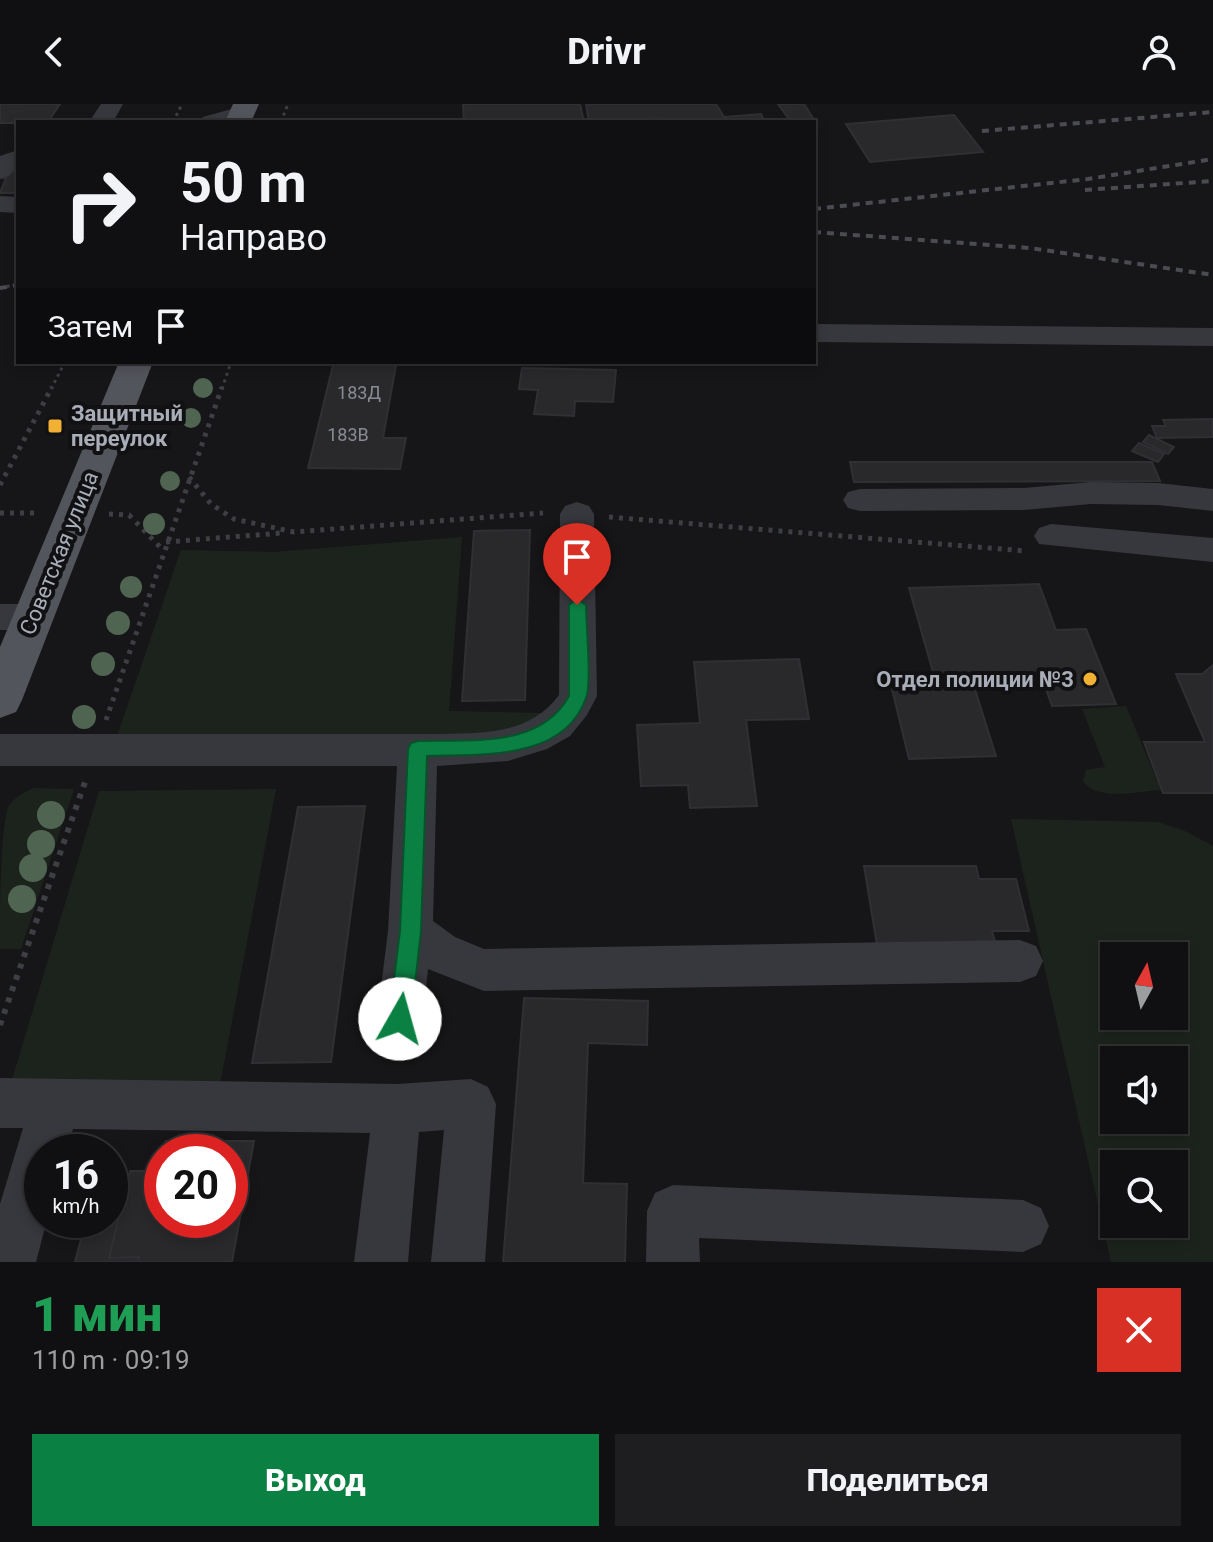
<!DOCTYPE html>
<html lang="ru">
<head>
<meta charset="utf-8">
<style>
	body { margin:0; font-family:Roboto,sans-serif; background:#1e1e20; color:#f1f3f6; height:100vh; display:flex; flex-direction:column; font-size:30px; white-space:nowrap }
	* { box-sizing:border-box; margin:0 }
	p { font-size:26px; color:#9c9d9f }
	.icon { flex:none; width:44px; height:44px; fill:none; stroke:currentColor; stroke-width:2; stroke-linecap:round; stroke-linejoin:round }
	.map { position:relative; height:1158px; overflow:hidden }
	.details { display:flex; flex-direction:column; background:#101012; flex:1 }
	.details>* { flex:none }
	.top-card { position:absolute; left:16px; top:16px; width:800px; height:244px; border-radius:0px; box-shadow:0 4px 12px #0003,0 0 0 2px #303032; background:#101012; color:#f1f3f6; overflow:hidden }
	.needle { width:52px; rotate:8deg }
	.tools { position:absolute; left:1100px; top:838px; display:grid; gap:16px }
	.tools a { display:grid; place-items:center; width:88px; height:88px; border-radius:0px; background:#101012; box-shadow:0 4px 12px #0003,0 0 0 2px #303032; font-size:40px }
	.speed { position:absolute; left:24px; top:1030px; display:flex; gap:16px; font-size:40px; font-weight:700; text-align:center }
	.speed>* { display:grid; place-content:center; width:104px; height:104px; border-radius:50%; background:#101012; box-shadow:0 4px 12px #0003,0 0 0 2px #303032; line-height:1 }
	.speed small { font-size:20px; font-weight:400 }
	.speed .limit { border:12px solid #d22; background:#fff; color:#111 }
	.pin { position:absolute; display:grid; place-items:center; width:68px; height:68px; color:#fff; margin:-82px -34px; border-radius:50% 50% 50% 0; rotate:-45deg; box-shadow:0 0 8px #0007 }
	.pin .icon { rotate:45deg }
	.me { position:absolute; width:88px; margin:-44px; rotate:7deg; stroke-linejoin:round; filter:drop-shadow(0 0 6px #0008) }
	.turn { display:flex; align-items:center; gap:28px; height:168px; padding:0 32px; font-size:36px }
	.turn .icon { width:104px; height:104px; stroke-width:2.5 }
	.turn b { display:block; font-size:56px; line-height:68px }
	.then { display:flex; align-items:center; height:76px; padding:0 32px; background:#0003; gap:16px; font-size:30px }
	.round { display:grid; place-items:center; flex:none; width:84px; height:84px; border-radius:0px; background:#1e1e20 }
	.overview { display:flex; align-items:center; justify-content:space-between; height:136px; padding:0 32px }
	h1 { font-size:48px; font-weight:800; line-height:60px; color:#1e9e55 }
	.action { display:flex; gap:16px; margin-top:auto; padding:16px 32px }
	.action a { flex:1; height:92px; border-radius:0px; background:#0b8043; color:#fff; font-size:32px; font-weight:800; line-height:92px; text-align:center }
	.action a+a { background:#1e1e20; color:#f1f3f6 }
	header { display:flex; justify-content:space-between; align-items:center; height:104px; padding:0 32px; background:#101012; font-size:36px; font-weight:800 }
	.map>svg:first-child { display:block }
	.green { fill:#1c231d; fill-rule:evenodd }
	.building { fill:#29292c; stroke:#303034; stroke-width:2 }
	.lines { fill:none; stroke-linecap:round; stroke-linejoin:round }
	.path-far2 { stroke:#3d3f44; stroke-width:3; stroke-dasharray:3 4; stroke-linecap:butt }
	.path-far1 { stroke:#3d3f44; stroke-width:5; stroke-dasharray:4 6; stroke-linecap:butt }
	.path { stroke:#3d3f44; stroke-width:6; stroke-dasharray:5 7; stroke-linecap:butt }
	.minor { fill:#37383d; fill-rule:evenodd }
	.major { fill:#53555c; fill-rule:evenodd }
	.rail { stroke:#4a4c52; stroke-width:4; stroke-dasharray:7 6; stroke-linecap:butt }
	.tree { fill:#506452 }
	.route { fill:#0b8043; stroke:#07532c; stroke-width:2 }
	.poi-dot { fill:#f2b134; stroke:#111113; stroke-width:3 }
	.labels { text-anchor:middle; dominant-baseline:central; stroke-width:8; stroke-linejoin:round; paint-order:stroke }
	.number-label { font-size:18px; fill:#888b94 }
	.poi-label { font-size:22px; font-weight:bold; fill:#a8adb8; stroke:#111113; text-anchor:start }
	.street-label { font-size:22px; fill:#a8adb8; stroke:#111113 }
</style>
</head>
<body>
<header><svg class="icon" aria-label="back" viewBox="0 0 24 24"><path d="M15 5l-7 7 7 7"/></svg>Drivr<svg class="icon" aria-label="person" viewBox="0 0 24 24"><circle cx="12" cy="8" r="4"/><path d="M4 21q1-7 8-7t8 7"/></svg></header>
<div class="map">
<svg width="1213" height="1158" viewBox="0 0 1213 1158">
	<rect width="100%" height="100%" fill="#161618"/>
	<!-- green -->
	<g class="green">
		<path d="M462,433l-13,174 95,2 -4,27 -427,8 68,-198 93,2z"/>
		<path d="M1126,602l35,84c-22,1 -64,12 -78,-9l3,-11 19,-3 -23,-58z"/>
		<path d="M33,684l41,1 -53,160h-21c0,-33 0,-116 8,-142 6,-10 16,-14 25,-19z"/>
		<path d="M276,685l-61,322 -214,5 98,-325z"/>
		<path d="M1011,715l147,3 27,9 28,15v416h-102zM1114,852h60v60h-60zM1114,956h60v60h-60zM1114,1060h60v60h-60z"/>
	</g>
	<!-- building -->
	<g class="building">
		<path d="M0,0h60l-12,18 -30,1h-18z"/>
		<path d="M463,0h117l4,18h-120z"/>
		<path d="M586,0h130l8,13 37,-3 4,8h-105l-2,-4 -69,4z"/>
		<path d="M778,0h26l12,19 -25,-1z"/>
		<path d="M954,11l29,37 -113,10 -24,-38z"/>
		<path d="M18,60v29h-18l6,-15h-6v-11z"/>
		<path d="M333,261h63l-13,73h23l-6,31 -92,-1z"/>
		<path d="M522,264l94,2 -3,32 -38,-1 -1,15 -40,-2 4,-24 -19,-1z"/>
		<path d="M1213,315v18l-56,1 -5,-12h14l-3,-6z"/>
		<path d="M1149,331l25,12 -6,7 -25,-12z"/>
		<path d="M1139,339l25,11 -6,8 -26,-11z"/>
		<path d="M850,358h302l8,19 -306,1z"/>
		<path d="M530,426l-5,170 -63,1 12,-170z"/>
		<path d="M1039,480l17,46 30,-1 30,75 -64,2 -10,-28 -70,2 24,76 -87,3 -19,-78 45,-2 -26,-91z"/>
		<path d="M799,555l10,60 -63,1 11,86 -67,2 -2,-23 -47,1 -4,-61 63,-2 -6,-61z"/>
		<path d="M1213,561v128h-50l-19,-51h61l-29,-68h26z"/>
		<path d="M365,702l-34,256 -79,1 46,-256z"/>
		<path d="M864,762h112l3,13h37l13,52h-37l4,14h-119z"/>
		<path d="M524,894l124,3 -1,44 -59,-2 -5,140 44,1 -2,78h-122z"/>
		<path d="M166,1037h88l-22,121h-94l1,-5 -30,1 21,-87h29l3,-13v62h68v-68h-67z"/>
		<path d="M110,1088h15l-16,66 30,-1 -1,5h-63l11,-42h24z"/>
	</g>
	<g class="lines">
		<!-- path-far2 -->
		<g class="path-far2">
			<path d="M173,18l9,-18"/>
			<path d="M281,18l7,-18"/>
			<path d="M0,184l18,-4"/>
			<path d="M51,285l14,-27"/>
			<path d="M222,285l9,-27"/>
		</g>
		<!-- path-far1 -->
		<g class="path-far1">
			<path d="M189,373l22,27 23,15 60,13 249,-19"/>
			<path d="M0,381l52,-98"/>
			<path d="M0,409h39"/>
			<path d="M109,410l20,1 34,35"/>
			<path d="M609,413l417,34"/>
			<path d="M166,438l115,-9"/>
			<path d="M106,616l116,-333"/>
		</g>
		<!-- path -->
		<path class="path" d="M0,921l85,-243"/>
		<!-- minor -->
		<g class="minor">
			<path d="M101,0h22l-10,18h-24z"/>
			<path d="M242,2l8,2 4,5c-12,14 -38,9 -55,9l4,-5z"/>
			<path d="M18,46v16l-9,10 -9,2v-22z"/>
			<path d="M0,92l18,1v16l-18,-1z"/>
			<path d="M814,220l399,4v18l-399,-4z"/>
			<path d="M1091,378l67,1 55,6v22l-55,-6 -67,-1 -67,6 -164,1 -12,-3 -5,-8 5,-8 12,-3 164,-1z"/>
			<path d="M577,398l12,4 5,8 3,182 -10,19 -17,21 -23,13 -39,12 -71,5 -4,155 22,16 29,12 536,-9 16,6 7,15 -7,15 -16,6 -536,9 -56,-22 -5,50 -6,16 -17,6 -17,-6 -6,-16 11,-88 9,-165h-397v-32h444c44,-1 87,-1 115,-39l1,-181 5,-8z"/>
			<path d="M1051,420l162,14v24l-174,-18 -5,-8 5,-8z"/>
			<path d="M0,500h34l13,3 5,10 -5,10 -13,3h-34z"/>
			<path d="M0,974l397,6 74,-5 17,8 8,17 -11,158h-54l13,-132 -25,2 -11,130h-54l16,-129 -297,-4 -7,23h-24v68h5l-11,42h-36v-58l23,-76h-23z"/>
			<path d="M673,1081l350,15 18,8 8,18 -8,18 -18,8 -324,-14 1,24h-54l1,-51 8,-18z"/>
		</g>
		<!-- major -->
		<g class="major">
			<path d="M233,0h26l-8,18h-26z"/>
			<path d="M119,258h34l-131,338 -6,12 -16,6v-71z"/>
		</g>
		<!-- rail -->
		<g class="rail">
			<path d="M982,27l231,-19"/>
			<path d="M1085,86l128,-9"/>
			<path d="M814,105l274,-30 125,-20"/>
			<path d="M814,128l216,16 183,27"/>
			<path d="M0,184l18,-3"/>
		</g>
	</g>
	<!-- trees -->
	<g class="tree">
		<circle cx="203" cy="284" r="10"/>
		<circle cx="191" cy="314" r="10"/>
		<circle cx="170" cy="377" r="10"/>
		<circle cx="154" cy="420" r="11"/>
		<circle cx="131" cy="483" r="11"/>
		<circle cx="118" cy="519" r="12"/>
		<circle cx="103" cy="560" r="12"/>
		<circle cx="84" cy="613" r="12"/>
		<circle cx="51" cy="711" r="14"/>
		<circle cx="41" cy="740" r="14"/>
		<circle cx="33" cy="764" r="14"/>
		<circle cx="22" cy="795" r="14"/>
	</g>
	<!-- route -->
	<path class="route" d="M577,495l9,6c0,21 6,77 0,93 -22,63 -105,56 -159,58l-6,175 -10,88 -3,8 -8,3 -8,-3 -3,-8 11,-88 8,-182 3,-6 7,-2c52,-2 122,8 151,-45v-91z"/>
	<!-- markers -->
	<g class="poi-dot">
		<rect x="47" y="314" width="16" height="16" rx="4"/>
		<circle cx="1090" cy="575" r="8"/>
	</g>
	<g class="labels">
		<!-- number labels -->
		<g class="number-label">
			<text x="359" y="288">183Д</text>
			<text x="348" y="330">183В</text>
		</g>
		<!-- poi labels -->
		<g class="poi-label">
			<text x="71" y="309">Защитный<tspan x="71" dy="25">переулок</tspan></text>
			<text x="1074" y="575" text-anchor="end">Отдел полиции №3</text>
		</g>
		<!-- street labels -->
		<g class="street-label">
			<text transform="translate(59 449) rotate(-68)">Советская улица</text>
		</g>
	</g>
</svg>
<div class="tools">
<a><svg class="needle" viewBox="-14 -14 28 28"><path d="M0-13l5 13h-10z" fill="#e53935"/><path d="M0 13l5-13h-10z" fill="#9c9d9f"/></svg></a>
<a><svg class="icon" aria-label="sound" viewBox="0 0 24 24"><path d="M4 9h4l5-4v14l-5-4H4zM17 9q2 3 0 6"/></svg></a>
<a><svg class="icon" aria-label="search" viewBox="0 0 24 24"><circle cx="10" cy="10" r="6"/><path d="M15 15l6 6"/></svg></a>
</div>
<div class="speed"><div>16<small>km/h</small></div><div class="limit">20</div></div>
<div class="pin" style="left:577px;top:501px;background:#d93025"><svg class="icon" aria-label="arrive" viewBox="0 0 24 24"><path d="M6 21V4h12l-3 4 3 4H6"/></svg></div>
<svg class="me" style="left:400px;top:915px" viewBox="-20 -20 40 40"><circle r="19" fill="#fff"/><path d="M0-13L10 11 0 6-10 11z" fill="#0b8043"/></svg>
<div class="top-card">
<div class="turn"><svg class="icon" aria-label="right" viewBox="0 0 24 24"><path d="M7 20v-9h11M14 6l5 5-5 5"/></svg><div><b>50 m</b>Направо</div></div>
<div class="then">Затем<svg class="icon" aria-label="arrive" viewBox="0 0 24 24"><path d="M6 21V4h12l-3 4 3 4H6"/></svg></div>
</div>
</div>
<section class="details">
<div class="overview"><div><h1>1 мин</h1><p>110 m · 09:19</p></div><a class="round" style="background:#d93025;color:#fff"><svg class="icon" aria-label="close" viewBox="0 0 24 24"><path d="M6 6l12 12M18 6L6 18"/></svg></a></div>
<div class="action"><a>Выход</a><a>Поделиться</a></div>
</section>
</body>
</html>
